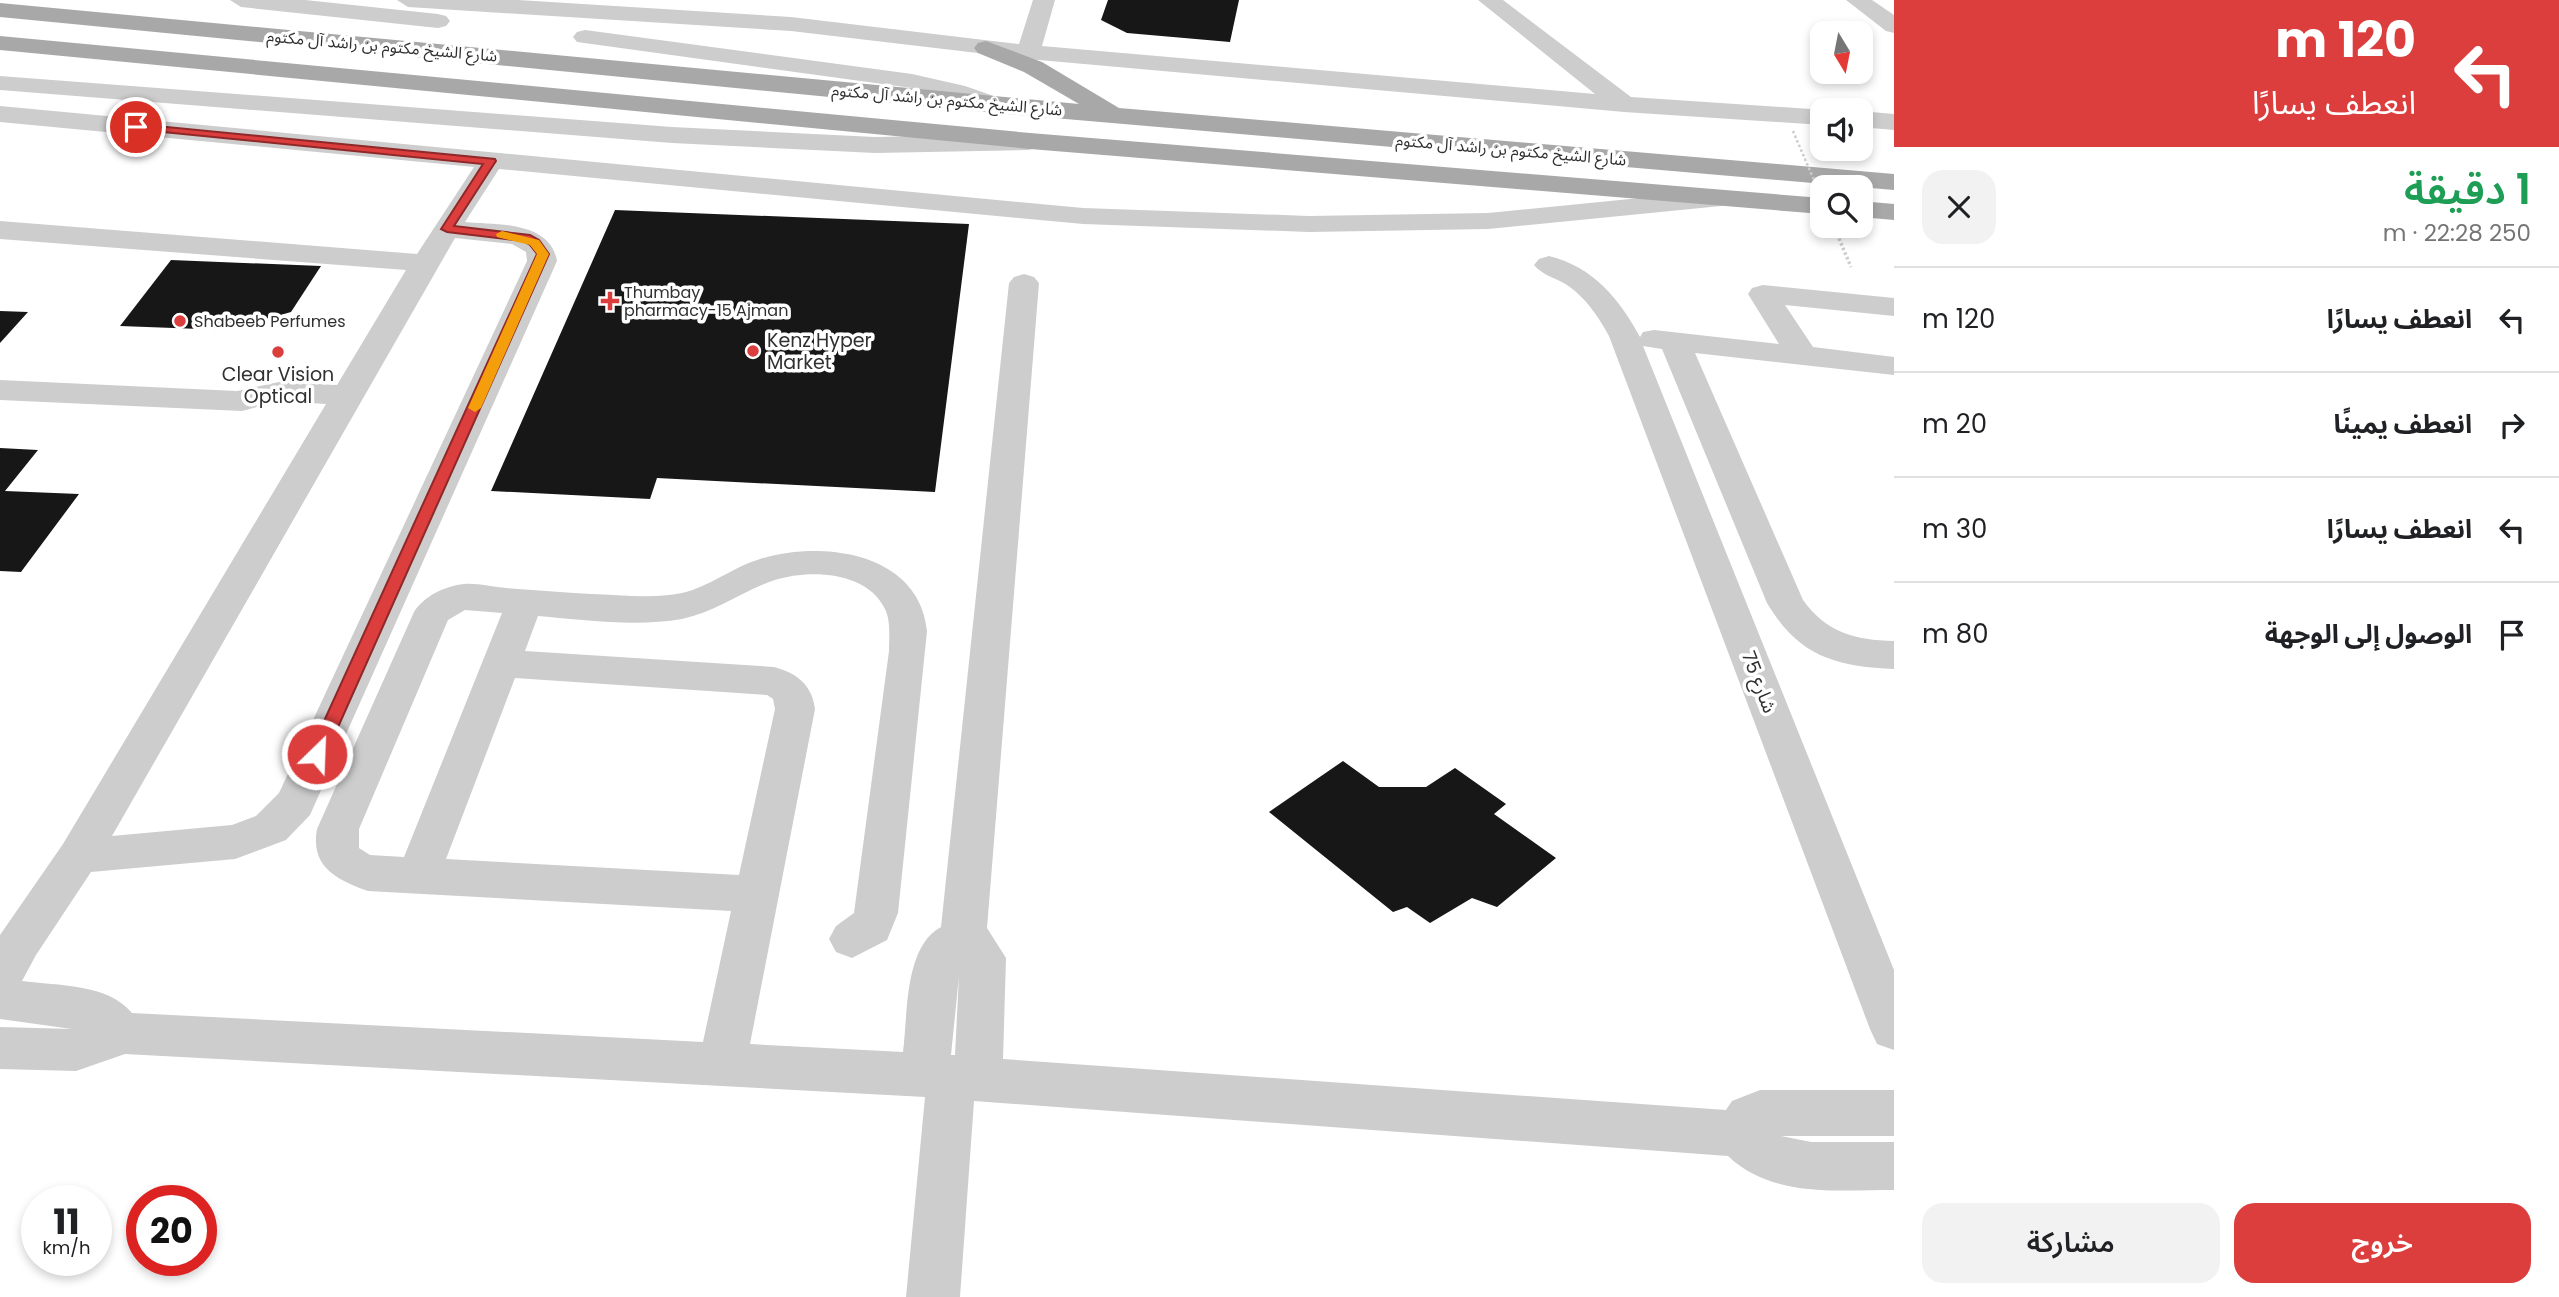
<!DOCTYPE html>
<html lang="ar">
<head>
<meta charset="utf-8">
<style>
	body { margin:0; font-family:Poppins,"Noto Sans Arabic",sans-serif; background:#f2f2f2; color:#202124; direction:rtl; height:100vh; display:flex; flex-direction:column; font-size:26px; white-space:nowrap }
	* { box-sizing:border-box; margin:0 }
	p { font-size:23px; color:#757577 }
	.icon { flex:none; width:38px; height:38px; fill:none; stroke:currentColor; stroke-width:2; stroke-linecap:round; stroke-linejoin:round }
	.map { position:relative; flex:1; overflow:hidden; direction:ltr }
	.drawer { display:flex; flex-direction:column; background:#fff; width:665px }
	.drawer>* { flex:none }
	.top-card { background:#dc3e3e; color:#fff; overflow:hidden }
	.needle { width:46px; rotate:170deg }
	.buttons { position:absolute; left:1810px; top:21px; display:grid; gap:14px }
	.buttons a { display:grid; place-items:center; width:63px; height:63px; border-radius:14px; background:#fff; box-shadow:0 4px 10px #0003; font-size:35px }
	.speed { position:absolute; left:21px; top:1185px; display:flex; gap:14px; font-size:35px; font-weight:700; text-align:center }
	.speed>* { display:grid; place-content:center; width:91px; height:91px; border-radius:50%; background:#fff; box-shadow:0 4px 10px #0003; line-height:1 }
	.speed small { font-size:18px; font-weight:400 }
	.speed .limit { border:10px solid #d22; background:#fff; color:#111 }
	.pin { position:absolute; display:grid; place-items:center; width:60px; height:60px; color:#fff; margin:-30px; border:4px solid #fff; border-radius:50%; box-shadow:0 2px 7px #0007 }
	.me { position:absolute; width:77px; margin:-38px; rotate:24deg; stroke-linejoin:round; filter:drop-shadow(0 0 5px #0008) }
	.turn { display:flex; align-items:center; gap:24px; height:147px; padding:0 28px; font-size:32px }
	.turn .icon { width:91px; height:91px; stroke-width:2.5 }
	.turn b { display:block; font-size:49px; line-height:60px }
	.round { display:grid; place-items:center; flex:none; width:74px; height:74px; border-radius:21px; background:#f2f2f2 }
	.overview { display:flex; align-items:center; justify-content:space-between; height:119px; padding:0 28px }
	h1 { font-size:42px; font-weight:600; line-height:52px; color:#1e9e55 }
	.primary-button { display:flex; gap:14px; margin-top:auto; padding:14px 28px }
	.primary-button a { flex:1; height:80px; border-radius:21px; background:#dc3e3e; color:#fff; font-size:28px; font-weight:600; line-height:80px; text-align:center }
	.primary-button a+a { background:#f2f2f2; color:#202124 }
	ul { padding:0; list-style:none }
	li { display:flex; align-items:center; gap:21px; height:105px; padding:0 28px; border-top:2px solid #e0e0e0 }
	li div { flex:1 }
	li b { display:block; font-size:26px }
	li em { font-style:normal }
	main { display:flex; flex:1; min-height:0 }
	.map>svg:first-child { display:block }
	.building { fill:#171717 }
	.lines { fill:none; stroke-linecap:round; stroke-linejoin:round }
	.path { stroke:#cdcdcd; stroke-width:3.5; stroke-dasharray:2.5 2.5; stroke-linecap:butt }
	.minor { fill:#cdcdcd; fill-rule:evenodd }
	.major { fill:#a8a8a8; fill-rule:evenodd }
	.path-bridge { stroke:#cdcdcd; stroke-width:2.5; stroke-dasharray:2.5 2.5; stroke-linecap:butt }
	.route { fill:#dc3e3e; stroke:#8f2828; stroke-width:2 }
	.slow { fill:#f59e0b }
	.poi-dot { fill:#dc3e3e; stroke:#fff; stroke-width:2.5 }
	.labels { text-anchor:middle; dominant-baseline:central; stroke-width:7; stroke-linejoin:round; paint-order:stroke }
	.far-street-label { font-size:16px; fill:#303030; stroke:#fff }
	.far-poi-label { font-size:16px; fill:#303030; stroke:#fff; text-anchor:start }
	.poi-label { font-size:19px; fill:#303030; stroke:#fff; text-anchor:start }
	.street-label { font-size:19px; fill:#303030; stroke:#fff }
</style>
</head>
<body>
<main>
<section class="drawer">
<div class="top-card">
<div class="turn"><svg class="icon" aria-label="left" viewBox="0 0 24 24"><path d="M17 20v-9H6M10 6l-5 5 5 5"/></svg><div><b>120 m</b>انعطف يسارًا</div></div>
</div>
<div class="overview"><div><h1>1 دقيقة</h1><p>250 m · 22:28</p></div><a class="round"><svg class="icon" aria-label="close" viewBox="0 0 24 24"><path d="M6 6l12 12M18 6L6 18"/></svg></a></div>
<ul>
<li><svg class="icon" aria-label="left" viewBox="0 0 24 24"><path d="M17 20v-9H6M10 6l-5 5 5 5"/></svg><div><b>انعطف يسارًا</b></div><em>120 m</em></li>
<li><svg class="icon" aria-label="right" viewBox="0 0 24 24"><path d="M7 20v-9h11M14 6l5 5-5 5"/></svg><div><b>انعطف يمينًا</b></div><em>20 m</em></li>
<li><svg class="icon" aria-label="left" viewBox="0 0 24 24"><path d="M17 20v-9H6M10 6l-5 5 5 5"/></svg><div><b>انعطف يسارًا</b></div><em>30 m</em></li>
<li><svg class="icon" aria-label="arrive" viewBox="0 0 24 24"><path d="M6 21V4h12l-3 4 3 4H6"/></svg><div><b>الوصول إلى الوجهة</b></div><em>80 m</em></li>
</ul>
<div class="primary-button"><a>خروج</a><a>مشاركة</a></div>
</section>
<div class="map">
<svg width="1894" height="1297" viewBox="0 0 1894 1297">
	<rect width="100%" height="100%" fill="#fff"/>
	<!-- building -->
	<g class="building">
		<path d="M1108,0h131l-9,42 -103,-9 -26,-13z"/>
		<path d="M615,210l354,14 -34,268 -278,-14 -7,21 -159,-8z"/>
		<path d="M171,260l150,6 -30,46 -64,18 -107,-4z"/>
		<path d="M0,311l28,1 -28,31z"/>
		<path d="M0,448l38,2 -33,41 74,3 -58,78 -21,-1z"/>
		<path d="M1343,761l36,26h47l29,-19 51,36 -12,10 62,44 -59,49 -25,-9 -42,25 -23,-16 -14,5 -124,-100z"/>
	</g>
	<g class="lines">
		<!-- path -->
		<path class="path" d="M1837,234l14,33"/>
		<!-- minor -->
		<g class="minor">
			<path d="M230,0h75l133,14 8,2 4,5 -4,5 -8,2 -197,-21z"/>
			<path d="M397,0h121l273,17 228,27 14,-44h22l-13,46 553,48 -117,-94h25l128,97 195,13h-4v15l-198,-13 -596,-53 -237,-28 -383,-24z"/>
			<path d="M1846,0h26l22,15v18l-8,-2z"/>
			<path d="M585,30l327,44 53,12 40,14 4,5 -4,5 -9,3 -84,-25 -335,-46 -4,-5 4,-5z"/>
			<path d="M0,76l672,51 203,10 153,-3 9,2 4,6 -4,6 -9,2 -153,3 -203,-10 -672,-53z"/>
			<path d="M0,106l1083,102 226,8 179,-3 233,-23 10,2 4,6 -4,6 -10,2 -233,23 -179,3 -226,-8 -584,-55 -34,53c32,3 85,-1 92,39l-247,554 -24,25 -51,19 -144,13 -55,83 -14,26c36,5 85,2 110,32l571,29 28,-131 -363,-20c-31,-11 -58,-24 -51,-62l97,-217c10,-16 31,-26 50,-28 13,-1 29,3 42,4 28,2 57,4 85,6 29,1 63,5 91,-1 27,-6 51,-26 78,-34 62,-19 159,-7 167,72l-29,282 -11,27 -35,18 -16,-6 -7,-13 7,-13 18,-13 35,-262c0,-13 2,-30 -4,-42 -18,-38 -76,-40 -110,-29 -33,11 -59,32 -93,39 -46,8 -98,1 -144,-3l-13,35 249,16c22,6 38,17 41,42l-65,335 153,8c5,-39 1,-105 38,-125l68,-644 5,-6 10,-3 10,3 5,6 -52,645 19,30 -3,101 723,51 6,-9 28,-11h134v46h-113l30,6h83v48c-56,0 -122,8 -166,-34l-754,-55 -14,196h-54l19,-200 -800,-43 -49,17 -76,-2v-42l72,2 -72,-10v-84l63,-91 263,-440 -47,-3 -37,10 -242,-11v-20l237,11 42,-9 58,3 69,-115 -406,-31v-18l417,33 57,-87 -474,-45zM455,238l57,6 14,8 1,9 -248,532 -23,23 -24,9 -120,11zM465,610l37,3 -98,244 -34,-2 -11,-7v-19l89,-209zM515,678l252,17 6,4 2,10 -36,166 -293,-16zM959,976l-4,79h-4z"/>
			<path d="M1860,111l34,3v16l-34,-3z"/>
			<path d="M1549,256c44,11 70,42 91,81l3,-5 11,-2 125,14 -31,-50 4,-6 11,-3 131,13v18l-109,-11 28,42 81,10v18l-199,-22 108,247c24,33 52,40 91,41v28c-60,-3 -95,-13 -127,-66l-105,-254 -19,-3 251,624v80l-17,-6 -7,-15 -261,-693c-11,-20 -23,-38 -42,-51 -11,-7 -25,-10 -33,-20l5,-6z"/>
		</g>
		<!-- major -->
		<g class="major">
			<path d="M0,3l1079,101 -55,-32 -46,-19 -4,-5 4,-5 8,-2 56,21 77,46 775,66v16l-898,-77 -996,-96z"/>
			<path d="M0,36l1030,97 792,65v16l-792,-65 -1030,-99z"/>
			<path d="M1860,201l34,3v16l-34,-3z"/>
		</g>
		<!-- path-bridge -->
		<path class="path-bridge" d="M1793,131l29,68"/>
	</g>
	<!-- route -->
	<path class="route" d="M136,124l359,35 1,2 -42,65 76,9 9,5 10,14 -223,500 -9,6 -8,-6 228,-500 -7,-9 -7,-4 -76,-9 -6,-3 42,-65 -350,-35 -2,-2z"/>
	<!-- slow -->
	<path class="slow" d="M502,231l37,9 10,14 -68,154 -6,4 -7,-4 69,-154 -7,-9 -33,-8 -1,-3z"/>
	<!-- markers -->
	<g class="poi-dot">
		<path d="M606.5 290.5h7v7h7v7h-7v7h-7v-7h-7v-7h7z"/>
		<circle cx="180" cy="321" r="7"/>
		<circle cx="753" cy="351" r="7"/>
		<circle cx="278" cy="352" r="7"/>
	</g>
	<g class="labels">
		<!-- far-street labels -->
		<g class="far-street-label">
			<text transform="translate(382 46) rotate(5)">شارع الشيخ مكتوم بن راشد آل مكتوم</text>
			<text transform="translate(947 100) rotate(5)">شارع الشيخ مكتوم بن راشد آل مكتوم</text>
			<text transform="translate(1511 150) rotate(5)">شارع الشيخ مكتوم بن راشد آل مكتوم</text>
		</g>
		<!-- far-poi labels -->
		<g class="far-poi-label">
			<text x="624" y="292">Thumbay<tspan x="624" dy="18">pharmacy-15 Ajman</tspan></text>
			<text x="194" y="321">Shabeeb Perfumes</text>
		</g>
		<!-- poi labels -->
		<g class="poi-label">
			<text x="767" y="340">Kenz Hyper<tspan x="767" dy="22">Market</tspan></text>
			<text x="278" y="374" text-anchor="middle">Clear Vision<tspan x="278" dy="22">Optical</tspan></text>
		</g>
		<!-- street labels -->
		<g class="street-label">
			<text transform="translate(1759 682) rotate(69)">شارع 75</text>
		</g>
	</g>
</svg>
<div class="buttons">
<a><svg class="needle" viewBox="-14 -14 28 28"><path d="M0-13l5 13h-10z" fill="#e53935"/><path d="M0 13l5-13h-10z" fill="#757577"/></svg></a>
<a><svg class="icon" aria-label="sound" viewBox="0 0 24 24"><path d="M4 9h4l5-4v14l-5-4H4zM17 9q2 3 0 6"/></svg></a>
<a><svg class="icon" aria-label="search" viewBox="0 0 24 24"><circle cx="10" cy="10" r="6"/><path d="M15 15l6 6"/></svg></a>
</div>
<div class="speed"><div>11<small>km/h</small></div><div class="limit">20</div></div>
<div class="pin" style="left:136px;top:127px;background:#d93025"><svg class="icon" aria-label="arrive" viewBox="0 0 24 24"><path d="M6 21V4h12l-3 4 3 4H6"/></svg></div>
<svg class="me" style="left:317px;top:754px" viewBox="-20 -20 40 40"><circle r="17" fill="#dc3e3e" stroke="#fff" stroke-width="3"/><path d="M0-11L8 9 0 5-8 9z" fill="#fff"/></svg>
</div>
</main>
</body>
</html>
